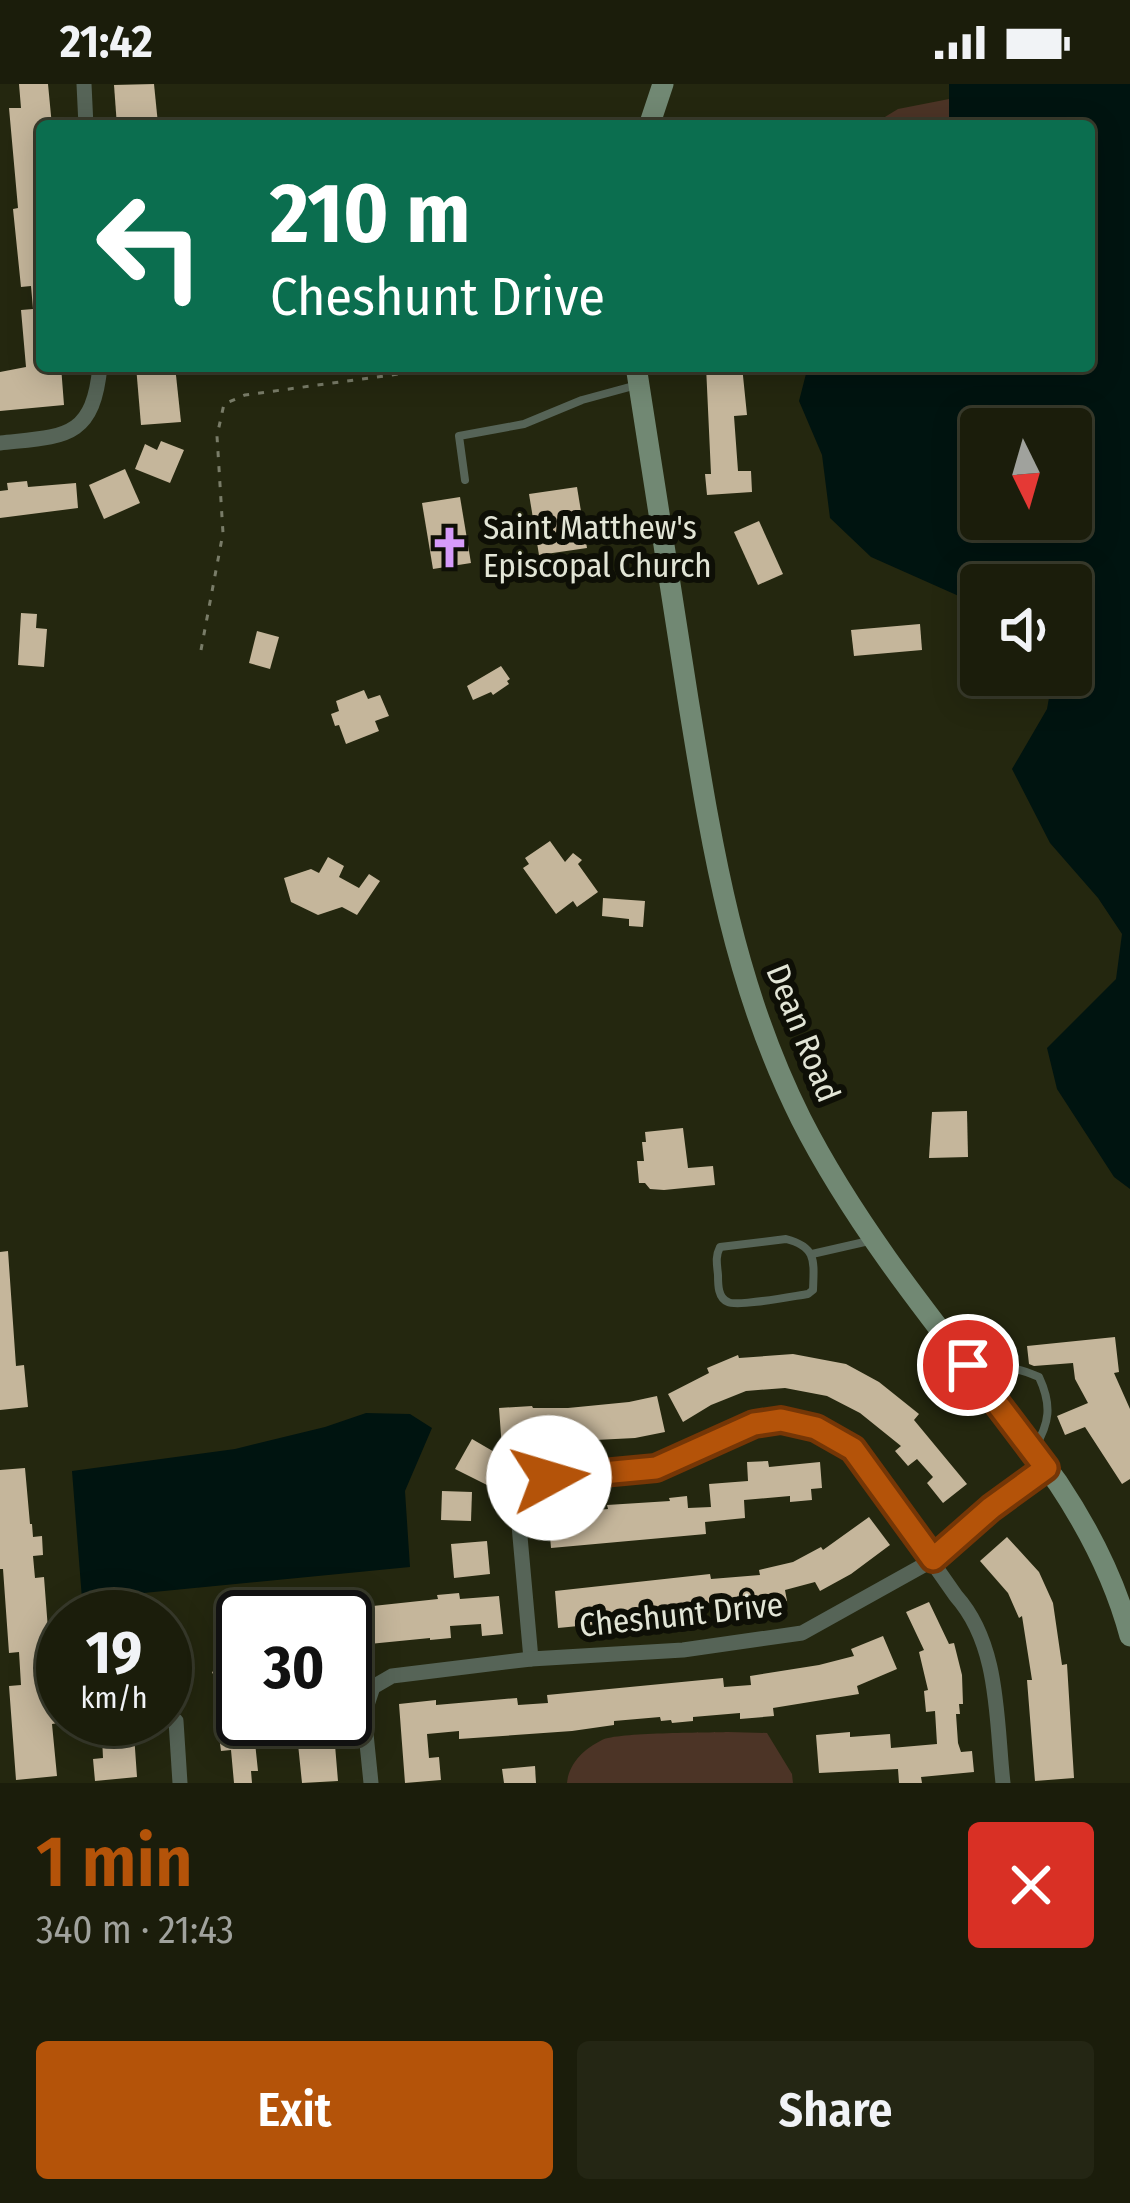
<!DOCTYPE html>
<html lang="en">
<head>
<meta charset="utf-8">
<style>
	body { margin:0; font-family:"Fira Sans Condensed",sans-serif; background:#242614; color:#f1f3f6; height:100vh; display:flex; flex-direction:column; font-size:45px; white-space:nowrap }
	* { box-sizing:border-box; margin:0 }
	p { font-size:39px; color:#a0a29d }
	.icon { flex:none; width:66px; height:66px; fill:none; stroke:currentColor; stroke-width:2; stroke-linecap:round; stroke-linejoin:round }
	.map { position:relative; height:1699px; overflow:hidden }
	.panel { display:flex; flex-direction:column; background:#1b1d0b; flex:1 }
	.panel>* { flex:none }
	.banner { position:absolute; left:36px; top:36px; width:1059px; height:252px; border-radius:12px; box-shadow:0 6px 30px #0003,0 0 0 3px #393b2c; background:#0b6e4f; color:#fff; overflow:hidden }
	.needle { width:78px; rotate:175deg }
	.controls { position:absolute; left:960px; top:324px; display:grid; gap:24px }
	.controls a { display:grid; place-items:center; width:132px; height:132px; border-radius:12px; background:#1b1d0b; box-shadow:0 6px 30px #0003,0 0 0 3px #393b2c; font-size:60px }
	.speed { position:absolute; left:36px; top:1506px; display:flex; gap:24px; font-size:60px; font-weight:700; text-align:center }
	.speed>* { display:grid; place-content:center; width:156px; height:156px; border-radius:50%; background:#1b1d0b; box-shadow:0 6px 30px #0003,0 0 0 3px #393b2c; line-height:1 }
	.speed small { font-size:30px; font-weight:400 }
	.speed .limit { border:6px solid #111; border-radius:18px; background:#fff; color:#111 }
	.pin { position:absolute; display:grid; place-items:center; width:102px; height:102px; color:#fff; margin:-51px; border:6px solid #fff; border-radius:50%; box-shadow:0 3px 12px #0007 }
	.me { position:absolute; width:132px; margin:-66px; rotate:84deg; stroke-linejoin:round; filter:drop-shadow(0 0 9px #0008) }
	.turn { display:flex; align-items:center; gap:42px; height:252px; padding:0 36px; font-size:54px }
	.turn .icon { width:156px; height:156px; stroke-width:2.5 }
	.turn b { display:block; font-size:84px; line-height:102px }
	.round { display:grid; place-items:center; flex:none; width:126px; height:126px; border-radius:12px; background:#242614 }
	.head { display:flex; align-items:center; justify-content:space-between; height:204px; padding:0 36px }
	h1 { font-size:72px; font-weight:600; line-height:90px; color:#b45309 }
	.action { display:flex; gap:24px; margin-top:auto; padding:24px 36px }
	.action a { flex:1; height:138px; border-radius:12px; background:#b45309; color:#fff; font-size:48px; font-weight:600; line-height:138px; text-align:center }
	.action a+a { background:#242614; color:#f1f3f6 }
	.status { display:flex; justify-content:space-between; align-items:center; height:84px; padding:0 60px; background:#1b1d0b; direction:ltr }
	.status svg { height:33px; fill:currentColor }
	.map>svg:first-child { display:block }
	.green { fill:#4c3426 }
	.water { fill:#001410; fill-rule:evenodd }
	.building { fill:#c5b69b }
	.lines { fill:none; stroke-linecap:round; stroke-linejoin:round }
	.path { stroke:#797c68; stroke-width:3; stroke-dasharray:6 9; stroke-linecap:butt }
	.lane { stroke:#566457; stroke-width:8 }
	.street { stroke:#566457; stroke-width:15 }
	.secondary { stroke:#718873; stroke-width:21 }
	.route-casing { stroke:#753606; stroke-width:30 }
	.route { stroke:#b45309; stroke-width:21 }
	.labels { text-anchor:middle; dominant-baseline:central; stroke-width:12; stroke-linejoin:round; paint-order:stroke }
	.poi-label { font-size:33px; fill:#e2e5d6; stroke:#0e0f06; text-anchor:start }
	.street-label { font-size:33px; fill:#e2e5d6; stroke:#0e0f06 }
</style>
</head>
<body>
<div class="status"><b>21:42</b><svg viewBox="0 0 49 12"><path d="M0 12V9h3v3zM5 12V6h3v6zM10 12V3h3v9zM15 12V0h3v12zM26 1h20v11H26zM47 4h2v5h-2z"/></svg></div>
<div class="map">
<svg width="1130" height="1699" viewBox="0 0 1130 1699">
	<rect width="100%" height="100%" fill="#24270f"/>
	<!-- green -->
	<g class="green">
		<path d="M949,15v23l-4,4h-75l28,-17z"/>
		<path d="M728,1648l39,1 25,41 1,9h-226c2,-20 17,-34 35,-43 16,-8 103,-7 126,-8z"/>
	</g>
	<!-- water -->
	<g class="water">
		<path d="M949,0h181v1105l-16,-12 -57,-88 -10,-41 69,-69 6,-45 -24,-36 -48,-55 -38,-74 35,-60 6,-34h18v-90h-90l-2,20 -108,-48 -41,-39 -8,-63 -23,-54 9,-35h281v-240h-144l4,-4zM981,345h90v90h-90z"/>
		<path d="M366,1329l44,1 22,14 -27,63 5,76 -328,32 -10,-128 163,-22 90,-22z"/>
	</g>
	<!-- building -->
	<g class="building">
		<path d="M19,0h29l4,42h-10l-1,23 1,217h19l3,39 -64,6v-39l26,-5 -5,-57 12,-1 -2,-23 -10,1 -8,-78 5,-1 -9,-100h12z"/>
		<path d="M154,0l4,40 -41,2 -3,-41z"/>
		<path d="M136,282h39l6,56 -40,3z"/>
		<path d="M706,282h36l5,49 -13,1 4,55h13l1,21 -45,3 -2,-21h6z"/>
		<path d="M161,357l23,9 -14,33 -35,-14 10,-25 12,6z"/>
		<path d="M125,385l15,34 -36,16 -15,-34z"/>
		<path d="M27,397l1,6 48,-4 2,25 -78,10v-27l8,-1 -1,-7z"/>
		<path d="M577,403l10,61 -48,7 -10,-61z"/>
		<path d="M460,413l11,66 -38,6 -11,-66z"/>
		<path d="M759,437l24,53 -25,11 -24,-53z"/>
		<path d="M21,529l16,1 -1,14 11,1 -3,38 -26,-2z"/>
		<path d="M920,540l2,26 -68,6 -3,-26z"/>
		<path d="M257,547l22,6 -9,32 -21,-6z"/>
		<path d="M501,582l9,13 -3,2 2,3 -16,11 -2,-3 -18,8 -6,-14z"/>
		<path d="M364,606l4,9 12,-4 9,21 -14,5 4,10 -33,13 -7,-19 -4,1 -4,-12 8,-3 -3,-10z"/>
		<path d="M550,757l15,21 8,-9 9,7 -4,4 20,28 -21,15 -4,-6 -17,13 -33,-46 6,-4 -4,-6z"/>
		<path d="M328,773l16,9 -5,11 20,11 10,-14 11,7 -23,34 -15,-8 -24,8 -27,-13 -7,-24 27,-9 8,4z"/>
		<path d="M603,814l42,3 -2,26 -14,-1v-7l-27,-3z"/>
		<path d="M967,1027l1,46 -39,1 3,-46z"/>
		<path d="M683,1044l5,40 25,-2 2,19 -51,5 -14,-1 -5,-6h-6l-2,-22h7l-2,-19h4l-1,-10z"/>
		<path d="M8,1167l8,115 8,-1 4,42 -28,3v-158z"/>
		<path d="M1115,1253l4,35 -5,1 16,36v70l-8,5 -37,-57 -20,8 -8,-19 31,-13 -13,-24 -2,-16 -39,3 -5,-2 -2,-18z"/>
		<path d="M793,1270l53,10 33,18 40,32 -5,6 53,64 -24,19 -16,-20 6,-6 -16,-18 -9,7 -13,-15 6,-5 -41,-33 -33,-17 -42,-8 -39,3 -35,14 -28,17 -15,-28 41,-21 -2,-5 31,-13 1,3z"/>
		<path d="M657,1312l8,36 -30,6 -99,5v3l-34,3 -3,-41 33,-2 1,2h35l61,-6z"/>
		<path d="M472,1355l31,18 -16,28 -32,-16z"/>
		<path d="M768,1377l1,6 51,-5 2,26 -11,1 1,11 -22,2v-6l-46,4 1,18 -40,4 1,12 -155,14 -3,-36 24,-2 1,6 25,-3v-3l10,-1 -1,-4 63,-4 -1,-3 18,-2 1,12 23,-1 -2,-23 39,-3 -1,-19z"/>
		<path d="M25,1384l5,56h2l1,13 9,-1 1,19 -10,1 2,22 9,-1 8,105h2l4,41 -6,1 5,52 -41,4 -7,-94 12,-1 -2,-33 -10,1 -6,-84h-3v-99z"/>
		<path d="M442,1407l30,1 -1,29 -30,-1z"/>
		<path d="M869,1433l21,28 -39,29 -31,17 -5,-9 -30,8 2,11 -36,9 -20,1 -1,-9 -29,2 1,10 -144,14 -3,-37 155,-17 1,5 49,-4 -1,-5 34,-8 28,-15 2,3z"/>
		<path d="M1007,1453l32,35 14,31 9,62 5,-1 7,114 -39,3 -8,-101h5l-10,-64 -3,2 -11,-25 -28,-32z"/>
		<path d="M487,1457l3,33 -36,4 -3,-34z"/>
		<path d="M459,1509l1,6 39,-3 4,38 -21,2 -1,-12 -31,2 1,12 -21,2v-2l-81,8 -4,-37 93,-10 -1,-4z"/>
		<path d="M929,1518l20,42 5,-1 8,32 1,29h-4l1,10h-4l2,29 3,9 11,-1 2,21 -53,5 1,6h-23l-1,-14 -79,4 -3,-38 34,-3v5l40,-3 1,14 46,-4 -2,-33 -9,1 -2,-21 4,-1 -9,-38 5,-2 -18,-38z"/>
		<path d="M883,1552l14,33 -40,17 2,8 -86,14 1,8 -34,3v-6l-47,4v4l-21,2 -1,-3 -10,1 -1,-4 -46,4v4l-42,6 -113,8v-8l-32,3 2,24 10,-1 2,23 -36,3 -6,-79 37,-4v5l81,-7 1,7 30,-2 -1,-8 176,-17 1,9 27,-2 -1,-9 69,-11 35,-9 -3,-7z"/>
		<path d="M188,1555l3,34 -26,2v-34z"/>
		<path d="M243,1572v48l-21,11 -8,-16 9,-4 -11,-23z"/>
		<path d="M287,1635l46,2 5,60 -36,2 -4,-39 -8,1z"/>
		<path d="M254,1649l4,38h-7l1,12h-18l-3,-33 -10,1 -2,-15z"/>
		<path d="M134,1650l3,43 -42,4 -2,-22 10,-1 -1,-21z"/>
		<path d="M535,1682l1,17h-32l-2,-14z"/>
	</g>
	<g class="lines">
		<!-- path -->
		<path class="path" d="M201,566l22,-117 -6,-97 7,-32 21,-9 212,-29"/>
		<!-- lane -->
		<g class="lane">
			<path d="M465,396l-6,-44 65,-12 58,-24 55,-15"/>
			<path d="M786,1155c31,8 28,22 27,51l-5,4c-14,2 -71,13 -80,8 -10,-4 -10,-17 -10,-27 -1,-11 -3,-18 2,-28z"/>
			<path d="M812,1170l57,-13"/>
			<path d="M980,1291c25,-10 33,-9 59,2 13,28 11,46 -5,72"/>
		</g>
		<!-- street -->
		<g class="street">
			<path d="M84,0l2,42"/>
			<path d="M0,359c64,-7 93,-3 100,-77"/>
			<path d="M531,1575l-14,-156 9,-16 23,-9 107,-10 99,-44 26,-4 35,8 37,21 103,147c44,49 40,125 47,187"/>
			<path d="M176,1637l4,62"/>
			<path d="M371,1699l-7,-69 9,-27 19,-11 139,-17 152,-9 119,-17 131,-73 58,-51 55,-42"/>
		</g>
		<!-- secondary -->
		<g class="secondary">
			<path d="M649,42l14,-42"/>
			<path d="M636,282c17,111 35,222 52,333 24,148 45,284 113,420 66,130 170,247 257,364 32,48 57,97 72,153"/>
		</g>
	</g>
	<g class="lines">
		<defs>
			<path id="route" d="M549,1394l107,-10 98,-44 27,-4 35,8 37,21 80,110 58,-51 55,-40 -78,-103"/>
		</defs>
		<!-- route casing -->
		<use href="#route" class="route-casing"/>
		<!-- route -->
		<use href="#route" class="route"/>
	</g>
	<!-- icons -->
	<defs>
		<symbol id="church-bare" viewBox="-9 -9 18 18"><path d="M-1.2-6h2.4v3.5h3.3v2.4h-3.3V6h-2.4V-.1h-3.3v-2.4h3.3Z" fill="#d69bfa" stroke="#0e0f06" stroke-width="2.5" paint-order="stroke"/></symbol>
	</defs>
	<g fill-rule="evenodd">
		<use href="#church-bare" x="420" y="434" width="59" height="59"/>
	</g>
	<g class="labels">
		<!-- poi labels -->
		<g class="poi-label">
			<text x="483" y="444">Saint Matthew's<tspan x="483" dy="38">Episcopal Church</tspan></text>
		</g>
		<!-- street labels -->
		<g class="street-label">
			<text transform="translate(803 949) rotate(68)">Dean Road</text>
			<text transform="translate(681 1531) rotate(-6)">Cheshunt Drive</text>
		</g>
	</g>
</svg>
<div class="controls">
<a><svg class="needle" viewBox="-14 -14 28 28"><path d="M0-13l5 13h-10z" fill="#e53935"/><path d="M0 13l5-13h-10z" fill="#a0a29d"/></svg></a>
<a><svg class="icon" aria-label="sound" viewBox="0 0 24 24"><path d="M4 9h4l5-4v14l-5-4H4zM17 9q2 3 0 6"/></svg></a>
</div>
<div class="speed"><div>19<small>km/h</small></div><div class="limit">30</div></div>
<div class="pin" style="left:968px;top:1281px;background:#d93025"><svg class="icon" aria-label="arrive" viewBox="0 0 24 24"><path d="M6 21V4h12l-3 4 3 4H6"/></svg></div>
<svg class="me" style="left:549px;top:1394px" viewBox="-20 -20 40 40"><circle r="19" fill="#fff"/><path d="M0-13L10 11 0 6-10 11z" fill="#b45309"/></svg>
<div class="banner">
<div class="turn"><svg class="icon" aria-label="left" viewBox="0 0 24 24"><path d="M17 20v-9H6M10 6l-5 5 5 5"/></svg><div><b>210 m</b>Cheshunt Drive</div></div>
</div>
</div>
<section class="panel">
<div class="head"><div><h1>1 min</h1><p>340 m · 21:43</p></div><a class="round" style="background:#d93025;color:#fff"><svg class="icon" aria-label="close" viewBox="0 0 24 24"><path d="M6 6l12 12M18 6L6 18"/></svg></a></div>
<div class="action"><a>Exit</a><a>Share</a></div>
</section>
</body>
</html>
